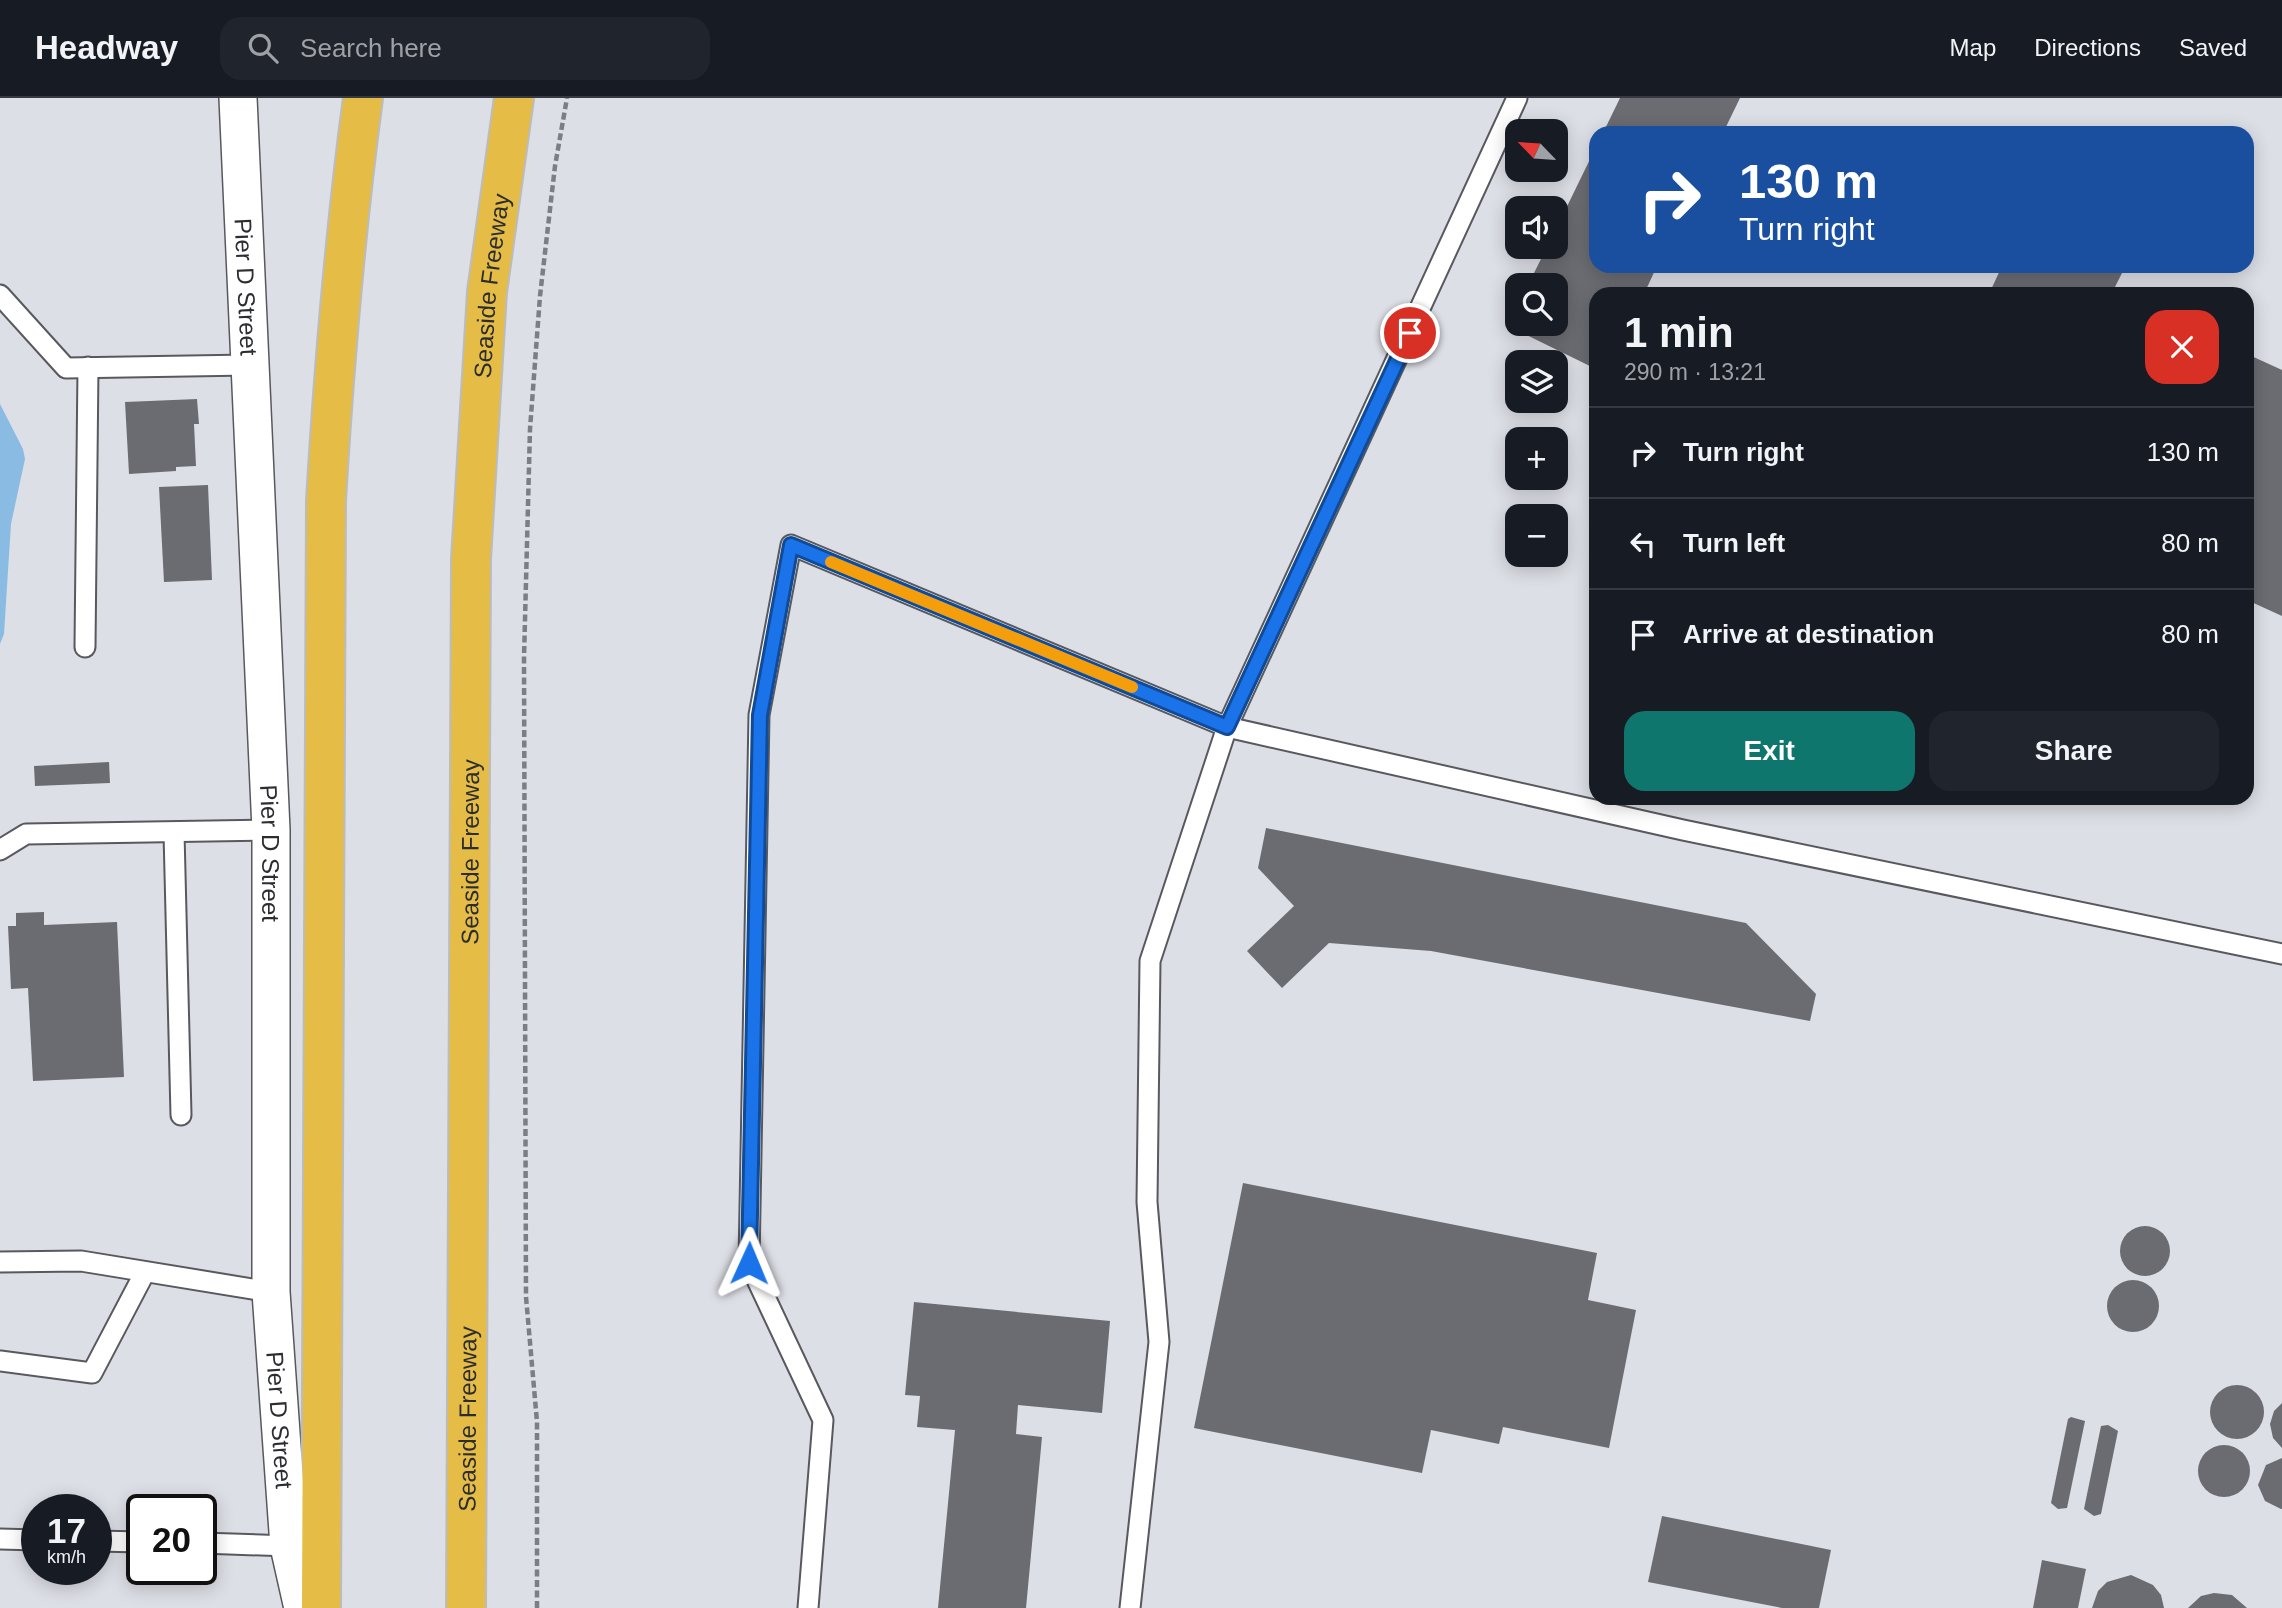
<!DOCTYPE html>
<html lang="en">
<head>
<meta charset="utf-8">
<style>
	body { margin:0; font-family:Helvetica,sans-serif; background:#20242c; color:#f1f3f6; height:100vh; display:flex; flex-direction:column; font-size:26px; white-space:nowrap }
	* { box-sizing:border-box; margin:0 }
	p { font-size:23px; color:#9ea1a6 }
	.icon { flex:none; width:38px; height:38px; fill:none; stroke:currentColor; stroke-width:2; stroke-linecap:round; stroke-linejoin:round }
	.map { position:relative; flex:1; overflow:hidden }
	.drawer { position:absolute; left:1589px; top:189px; width:665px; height:518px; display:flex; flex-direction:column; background:#171b24; border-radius:21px; box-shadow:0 4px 18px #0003 }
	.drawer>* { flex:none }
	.hud { position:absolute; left:1589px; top:28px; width:665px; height:147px; border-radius:21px; box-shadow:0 4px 18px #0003; background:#1a4fa0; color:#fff; overflow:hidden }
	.needle { width:46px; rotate:295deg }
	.controls { position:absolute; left:1505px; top:21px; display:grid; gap:14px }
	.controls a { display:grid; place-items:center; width:63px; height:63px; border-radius:14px; background:#171b24; box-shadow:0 4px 18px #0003; font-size:35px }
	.speed { position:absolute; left:21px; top:1396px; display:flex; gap:14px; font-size:35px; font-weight:700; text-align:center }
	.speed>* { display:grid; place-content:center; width:91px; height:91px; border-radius:50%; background:#171b24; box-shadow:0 4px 18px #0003; line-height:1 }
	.speed small { font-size:18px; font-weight:400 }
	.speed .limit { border:4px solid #111; border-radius:10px; background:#fff; color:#111 }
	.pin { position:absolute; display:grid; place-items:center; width:60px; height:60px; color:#fff; margin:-30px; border:4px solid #fff; border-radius:50%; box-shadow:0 2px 7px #0007 }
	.me { position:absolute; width:77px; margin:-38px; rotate:1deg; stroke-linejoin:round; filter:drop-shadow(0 0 5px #0008) }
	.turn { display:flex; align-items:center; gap:24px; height:147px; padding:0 35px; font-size:32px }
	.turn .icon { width:91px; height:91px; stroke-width:2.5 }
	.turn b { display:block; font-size:49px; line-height:60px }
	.round { display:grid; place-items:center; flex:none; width:74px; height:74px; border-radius:21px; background:#20242c }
	.head { display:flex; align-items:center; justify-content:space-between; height:119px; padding:0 35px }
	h1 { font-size:42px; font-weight:700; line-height:52px }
	.button { display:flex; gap:14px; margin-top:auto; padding:14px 35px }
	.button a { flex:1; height:80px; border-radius:21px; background:#0f766e; color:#fff; font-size:28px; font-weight:700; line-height:80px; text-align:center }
	.button a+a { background:#20242c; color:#f1f3f6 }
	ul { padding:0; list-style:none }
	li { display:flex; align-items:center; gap:21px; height:91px; padding:0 35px; border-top:2px solid #363941 }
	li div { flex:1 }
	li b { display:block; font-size:26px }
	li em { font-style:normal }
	header { display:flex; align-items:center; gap:42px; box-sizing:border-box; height:98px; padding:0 35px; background:#171b24; border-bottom:2px solid #363941 }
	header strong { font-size:33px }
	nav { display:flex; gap:38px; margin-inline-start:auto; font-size:24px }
	.search { width:490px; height:63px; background:#20242c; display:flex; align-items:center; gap:18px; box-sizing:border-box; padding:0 24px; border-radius:21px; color:#9ea1a6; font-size:26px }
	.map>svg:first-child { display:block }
	.water { fill:#8abce3 }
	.building { fill:#6a6c72 }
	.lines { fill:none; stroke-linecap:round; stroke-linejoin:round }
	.lane-casing { stroke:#57595f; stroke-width:23 }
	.street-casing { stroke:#57595f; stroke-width:40 }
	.highway-casing { stroke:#bbbcbd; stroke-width:42 }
	.path { stroke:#7c7e83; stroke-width:4.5; stroke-dasharray:7 3.5; stroke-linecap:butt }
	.lane { stroke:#fff; stroke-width:19 }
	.street { stroke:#fff; stroke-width:37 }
	.highway { stroke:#e4bc46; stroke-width:38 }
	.route-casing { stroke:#114b97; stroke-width:18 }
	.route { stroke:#1a73e8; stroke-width:12 }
	.slow { stroke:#f59e0b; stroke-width:12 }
	.labels { text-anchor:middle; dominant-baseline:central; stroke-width:7; stroke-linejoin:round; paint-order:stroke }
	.street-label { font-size:24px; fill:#2c2d30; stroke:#eaecf3 }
</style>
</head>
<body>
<header>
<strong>Headway</strong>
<div class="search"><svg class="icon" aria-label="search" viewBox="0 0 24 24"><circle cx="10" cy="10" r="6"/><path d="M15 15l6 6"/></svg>Search here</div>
<nav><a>Map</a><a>Directions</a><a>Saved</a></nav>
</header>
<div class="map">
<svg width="2282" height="1510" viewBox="0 0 2282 1510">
	<rect width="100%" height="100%" fill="#dddfe6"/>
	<!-- water -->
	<path class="water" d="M0,306l23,45 2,10 -14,65 -7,110 -4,10z"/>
	<!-- building -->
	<g class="building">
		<path d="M1620,0h120l-17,35h-120z"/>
		<path d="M1596,49v119h61l-13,28h-48v75l-88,-43 9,-19v17h39v-39h-28l19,-38h9v-18z"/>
		<path d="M2002,168h104l16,7 -9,18 5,3h-129z"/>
		<path d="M2247,256l35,16v246l-35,-16z"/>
		<path d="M197,301l2,25h-5l2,42 -20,1v4l-47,3 -4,-72z"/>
		<path d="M208,387l4,95 -48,2 -5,-95z"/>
		<path d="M109,664l1,21 -75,3 -1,-20z"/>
		<path d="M1266,730l480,95 70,71 -6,27 -379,-70 -102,-8 -47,45 -35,-37 47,-45 -36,-38z"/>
		<path d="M44,814v13l73,-3 7,155 -91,4 -5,-93 -17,1 -3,-63h8v-13z"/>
		<path d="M1243,1085l354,70 -9,47 48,10 -27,138 -106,-21 -4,17 -68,-14 -9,43 -228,-45z"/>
		<circle cx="2145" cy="1153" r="25"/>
		<circle cx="2133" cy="1208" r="26"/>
		<path d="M914,1204l196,19 -8,92 -84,-8 -2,29 26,3 -16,171h-88l17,-178 -38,-3 3,-31 -15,-1z"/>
		<circle cx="2237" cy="1314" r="27"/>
		<path d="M2282,1305v45l-9,-10 -3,-14 4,-13z"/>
		<path d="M2071,1319l14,4 -18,87 -9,1 -7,-6 17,-84z"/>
		<path d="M2108,1327l10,6 -17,83 -7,2 -10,-7 17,-83z"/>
		<circle cx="2224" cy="1373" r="26"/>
		<path d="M2282,1360v51h-1l-16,-8 -7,-16 8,-20z"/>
		<path d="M1662,1418l169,34 -12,58h-37l-134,-26z"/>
		<path d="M2042,1462l44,9 -8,39h-45z"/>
		<path d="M2131,1477l22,10 8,10 3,13h-72l6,-17 9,-9z"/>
		<path d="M2214,1495l18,2 15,13h-59l13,-12z"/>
	</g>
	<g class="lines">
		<defs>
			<g id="lane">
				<path d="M0,197l66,73 183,-3"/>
				<path d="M85,549l3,-280"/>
				<path d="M174,735l7,282"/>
				<path d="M0,752l26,-16 245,-4"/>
				<path d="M0,1164l81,-1 190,31"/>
				<path d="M0,1263l92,12 53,-101"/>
				<path d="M0,1441l37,1"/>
				<path d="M96,1443l46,1"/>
				<path d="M201,1445l88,3"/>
				<path d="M808,1510l15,-188 -74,-157 10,-548 32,-170 436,182 456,103 599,124"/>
				<path d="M1130,1510l29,-266 -12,-140 3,-241 77,-234 290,-629"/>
			</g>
			<g id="street">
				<path id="s1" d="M238,0l33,732v462l18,254 14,62"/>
			</g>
			<g id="highway">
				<path d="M321,1510l5,-1107c8,-135 19,-269 37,-403"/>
				<path id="s2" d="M466,1510l5,-1049 16,-267 27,-194"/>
			</g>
		</defs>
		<!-- lane casing -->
		<use href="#lane" class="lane-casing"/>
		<!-- street casing -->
		<use href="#street" class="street-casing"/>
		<!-- highway casing -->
		<use href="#highway" class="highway-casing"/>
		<!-- path -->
		<path class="path" d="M537,1510v-186l-11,-125 -2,-639 6,-229 10,-133 15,-130 12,-68"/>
		<!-- lane -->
		<use href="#lane" class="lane"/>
		<!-- street -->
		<use href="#street" class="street"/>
		<!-- highway -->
		<use href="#highway" class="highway"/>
	</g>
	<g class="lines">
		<defs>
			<path id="route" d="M749,1165l11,-548 31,-170 436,182 183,-394"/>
		</defs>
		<!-- route casing -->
		<use href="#route" class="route-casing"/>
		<!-- route -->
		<use href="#route" class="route"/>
		<!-- slow -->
		<path class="slow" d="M831,464l301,125"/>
	</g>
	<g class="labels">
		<!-- street labels -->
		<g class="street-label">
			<text stroke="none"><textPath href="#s2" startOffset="1323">Seaside Freeway</textPath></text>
			<text stroke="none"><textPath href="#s1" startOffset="189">Pier D Street</textPath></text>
			<text stroke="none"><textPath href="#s2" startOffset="756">Seaside Freeway</textPath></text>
			<text stroke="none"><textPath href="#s1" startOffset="756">Pier D Street</textPath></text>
			<text stroke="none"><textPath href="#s2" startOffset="189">Seaside Freeway</textPath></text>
			<text stroke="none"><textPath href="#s1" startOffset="1323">Pier D Street</textPath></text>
		</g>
	</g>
</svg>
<div class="controls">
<a><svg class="needle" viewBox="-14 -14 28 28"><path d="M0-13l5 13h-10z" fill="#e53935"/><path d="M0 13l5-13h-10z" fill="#9ea1a6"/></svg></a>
<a><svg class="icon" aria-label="sound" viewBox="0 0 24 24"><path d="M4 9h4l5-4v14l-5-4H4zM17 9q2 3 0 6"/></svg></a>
<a><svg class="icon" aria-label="search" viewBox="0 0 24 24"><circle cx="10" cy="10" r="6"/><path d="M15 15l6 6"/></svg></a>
<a><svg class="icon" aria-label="layers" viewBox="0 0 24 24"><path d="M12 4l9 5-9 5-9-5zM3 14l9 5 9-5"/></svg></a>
<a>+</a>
<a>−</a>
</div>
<div class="speed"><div>17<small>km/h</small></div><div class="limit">20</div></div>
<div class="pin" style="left:1410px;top:235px;background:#d93025"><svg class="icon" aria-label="arrive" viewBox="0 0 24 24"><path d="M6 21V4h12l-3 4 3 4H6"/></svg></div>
<svg class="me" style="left:749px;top:1165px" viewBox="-20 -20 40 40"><path d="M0-17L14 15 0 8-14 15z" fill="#1a73e8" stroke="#fff" stroke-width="4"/></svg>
<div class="hud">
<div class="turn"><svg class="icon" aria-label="right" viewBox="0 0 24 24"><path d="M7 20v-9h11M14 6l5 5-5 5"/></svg><div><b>130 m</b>Turn right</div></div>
</div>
<section class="drawer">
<div class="head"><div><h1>1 min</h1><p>290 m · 13:21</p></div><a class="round" style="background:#d93025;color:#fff"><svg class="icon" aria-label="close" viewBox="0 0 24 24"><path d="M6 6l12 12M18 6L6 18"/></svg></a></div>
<ul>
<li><svg class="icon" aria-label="right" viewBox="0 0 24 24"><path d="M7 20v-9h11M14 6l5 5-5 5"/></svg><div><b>Turn right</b></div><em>130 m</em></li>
<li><svg class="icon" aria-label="left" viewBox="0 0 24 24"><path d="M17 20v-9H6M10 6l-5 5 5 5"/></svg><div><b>Turn left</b></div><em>80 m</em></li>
<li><svg class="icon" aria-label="arrive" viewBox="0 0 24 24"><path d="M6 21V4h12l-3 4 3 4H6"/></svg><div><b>Arrive at destination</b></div><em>80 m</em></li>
</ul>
<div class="button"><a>Exit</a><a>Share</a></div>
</section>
</div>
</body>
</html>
